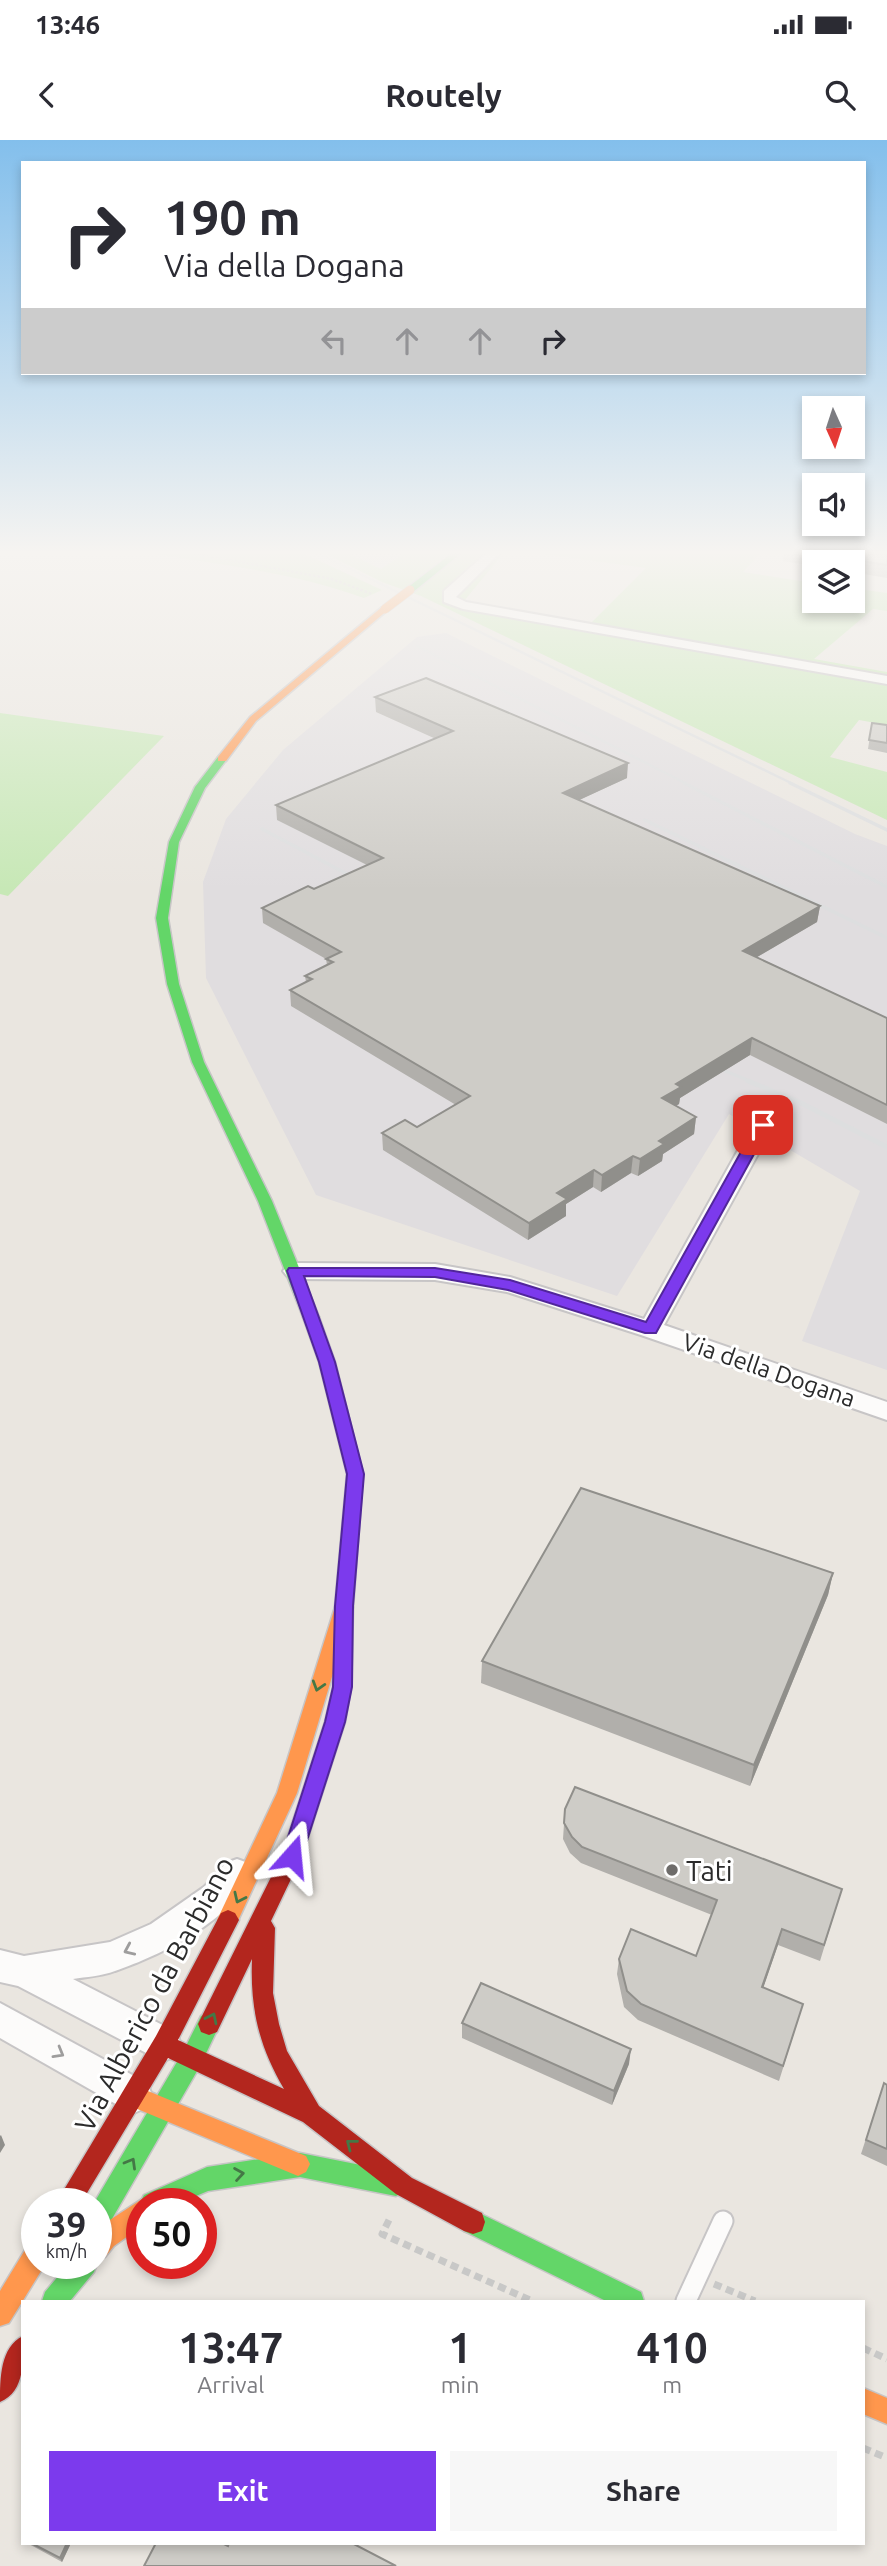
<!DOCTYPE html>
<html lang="en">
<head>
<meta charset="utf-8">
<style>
	body { margin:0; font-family:Ubuntu,sans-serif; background:#f7f7f7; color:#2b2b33; height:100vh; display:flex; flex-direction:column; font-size:26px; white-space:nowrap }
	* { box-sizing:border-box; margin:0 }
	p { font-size:23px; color:#7c7c81 }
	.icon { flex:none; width:38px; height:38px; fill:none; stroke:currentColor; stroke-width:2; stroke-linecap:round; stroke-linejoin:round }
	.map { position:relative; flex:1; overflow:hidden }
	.drawer { position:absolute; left:21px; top:2160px; width:844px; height:245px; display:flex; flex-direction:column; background:#fff; border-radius:0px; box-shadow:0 4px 10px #0003 }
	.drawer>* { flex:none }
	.guide { position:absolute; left:21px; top:21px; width:845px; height:214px; border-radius:0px; box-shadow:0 4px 10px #0003; background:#fff; color:#2b2b33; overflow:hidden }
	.needle { width:46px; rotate:177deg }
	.buttons { position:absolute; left:802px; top:256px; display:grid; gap:14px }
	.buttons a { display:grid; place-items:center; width:63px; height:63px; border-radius:0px; background:#fff; box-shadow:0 4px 10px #0003; font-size:35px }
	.speed { position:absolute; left:21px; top:2048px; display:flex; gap:14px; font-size:35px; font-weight:700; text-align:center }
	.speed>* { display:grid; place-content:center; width:91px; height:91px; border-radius:50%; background:#fff; box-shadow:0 4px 10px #0003; line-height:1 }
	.speed small { font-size:18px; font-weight:400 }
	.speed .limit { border:10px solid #d22; background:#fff; color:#111 }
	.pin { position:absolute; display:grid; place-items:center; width:60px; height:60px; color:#fff; margin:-30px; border-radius:14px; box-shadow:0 4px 10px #0006 }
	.me { position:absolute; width:77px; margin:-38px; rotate:18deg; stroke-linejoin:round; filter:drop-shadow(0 0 5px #0008) }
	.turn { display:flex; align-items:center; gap:24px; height:147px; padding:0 28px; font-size:32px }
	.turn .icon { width:91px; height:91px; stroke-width:2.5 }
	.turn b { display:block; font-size:49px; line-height:60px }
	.lanes { display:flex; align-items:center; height:66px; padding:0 28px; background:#0003; justify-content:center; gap:35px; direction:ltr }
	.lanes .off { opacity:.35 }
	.eta { display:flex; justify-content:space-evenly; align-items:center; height:119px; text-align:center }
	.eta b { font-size:42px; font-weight:600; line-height:49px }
	.cta { display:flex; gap:14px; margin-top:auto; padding:14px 28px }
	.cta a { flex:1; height:80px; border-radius:0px; background:#7c3aed; color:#fff; font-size:28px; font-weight:600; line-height:80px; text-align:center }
	.cta a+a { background:#f7f7f7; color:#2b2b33 }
	.status { display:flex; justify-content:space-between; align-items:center; height:49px; padding:0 35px; background:#fff; direction:ltr }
	.status svg { height:19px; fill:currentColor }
	header { display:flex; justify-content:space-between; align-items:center; height:91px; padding:0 28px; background:#fff; font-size:32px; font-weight:600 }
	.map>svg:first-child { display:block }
	.industrial { fill:#e0dddf }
	.green { fill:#c7e8b6 }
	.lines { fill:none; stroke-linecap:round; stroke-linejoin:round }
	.lane-casing { stroke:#c7c5c6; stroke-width:23 }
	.street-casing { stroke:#c7c5c6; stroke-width:4 }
	.fast-casing { stroke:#c7c5c6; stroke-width:3 }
	.slow-casing { stroke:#c7c5c6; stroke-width:3 }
	.jam-casing { stroke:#c7c5c6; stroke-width:3 }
	.path-far1 { stroke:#c8c8c7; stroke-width:2.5; stroke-dasharray:2.5 2; stroke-linecap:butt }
	.path { stroke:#c8c8c7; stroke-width:7; stroke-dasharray:8 5; stroke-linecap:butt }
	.lane { stroke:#fcfbfa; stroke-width:19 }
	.street { fill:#fcfbfa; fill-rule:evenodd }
	.fast { fill:#63d668; fill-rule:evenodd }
	.slow { fill:#ff974d; fill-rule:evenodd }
	.jam { fill:#b3261e; fill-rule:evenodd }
	.rail-far2 { stroke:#dddedf; stroke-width:2.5 }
	.rail-far1 { stroke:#dddedf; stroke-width:3.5 }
	.rail { stroke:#dddedf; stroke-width:5 }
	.slow-bridge-casing { stroke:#c7c5c6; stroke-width:10; stroke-linecap:butt }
	.slow-bridge { stroke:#ff974d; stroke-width:9 }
	.wall { fill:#b1afab }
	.shaded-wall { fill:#908f8b }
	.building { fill:#ceccc7; stroke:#908f8b; stroke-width:2 }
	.oneway { stroke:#447846 }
	.oneway2 { stroke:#9e9d9d }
	.route { fill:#7c3aed; stroke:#51269a; stroke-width:2 }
	.poi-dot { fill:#6e6c6a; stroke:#fff; stroke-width:2.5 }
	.labels { text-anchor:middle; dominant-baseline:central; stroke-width:6; stroke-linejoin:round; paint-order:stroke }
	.street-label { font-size:24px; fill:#2b2b2b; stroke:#fff }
	.near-poi-label { font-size:28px; fill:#2b2b2b; stroke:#fff; text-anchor:start }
	.near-street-label { font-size:28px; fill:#2b2b2b; stroke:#fff }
</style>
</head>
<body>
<div class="status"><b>13:46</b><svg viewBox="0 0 49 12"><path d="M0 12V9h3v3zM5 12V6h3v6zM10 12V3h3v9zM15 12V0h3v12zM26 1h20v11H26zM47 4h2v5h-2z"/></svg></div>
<header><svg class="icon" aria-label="back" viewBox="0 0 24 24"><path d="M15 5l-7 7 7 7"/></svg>Routely<svg class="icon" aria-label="search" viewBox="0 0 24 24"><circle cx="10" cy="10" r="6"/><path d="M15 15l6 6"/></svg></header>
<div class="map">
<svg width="887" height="2426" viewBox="0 0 887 2426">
	<rect width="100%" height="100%" fill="#eae6e0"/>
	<!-- industrial -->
	<g class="industrial">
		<path d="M341,410h68l-28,19z"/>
		<path d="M446,493l409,201 32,12v524l-85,-29 58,-150 -131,-77 -112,182 -301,-101 -110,-217 -3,-96 23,-63 57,-69 134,-113z"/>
	</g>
	<!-- green -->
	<g class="green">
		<path d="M130,410h166l86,40 -18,8c-74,-27 -156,-35 -234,-48z"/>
		<path d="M318,410h23l40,19 28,-19h97l-42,51 127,22 55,-55 -132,-18h249l-20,22 71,11v17h38v-12l35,5v18l-14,-2 -59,50 73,13v53l-28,-5 -29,37 57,15v48l-466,-224 -39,-14z"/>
		<path d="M0,573l164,23 -156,160 -8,-2z"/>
	</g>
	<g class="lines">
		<defs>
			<path id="lane" d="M686,2161l37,-80"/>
			<g id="street">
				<path d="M490,410h13l-47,47 10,5 421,74v8l-424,-75 -19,-7v-11z"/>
				<path d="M763,979l7,2 4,4 -110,200 223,77v18l-246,-85 -134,-43 -72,-12 -140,-1 -8,-3 -4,-5 4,-5 8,-3 140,1 75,13 134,42 108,-194 4,-4z"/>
				<path d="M237,1719l11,4 5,10c-21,47 -91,82 -138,98 -13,5 -29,6 -42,8l103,53 5,12 -5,12 -12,5 -12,-5 -134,-70 -18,-4v-32l24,6 86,-14 41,-18 53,-37 22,-24z"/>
				<path d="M0,1863l147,80 5,12 -5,12 -13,6 -13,-6 -121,-69z"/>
			</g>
			<g id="fast">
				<path d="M456,410h9l-52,42h-6v-4z"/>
				<path d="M218,617l9,2 -22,29 -26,54 -11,76 11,66 25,78 68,139 47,116 -8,5 -8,-5 -45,-116 -66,-139 -25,-78 -11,-66 13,-76 26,-55z"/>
				<path d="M209,1873l8,3 3,8 -20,42 -95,165 -9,3v-31h-2l90,-153 17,-34z"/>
				<path d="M300,2013l96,19 8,4 4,8 -4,8 -8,4 -96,-19 -92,14 -29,12h-37v4l-2,-4 4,-8 63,-28z"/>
				<path d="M473,2070l168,82 3,9h-38l-142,-70 -3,-9 3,-9z"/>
				<path d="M96,2121l1,2 -3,9 -24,29h-28l3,-9 24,-29h27z"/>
			</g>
			<g id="slow">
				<path d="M382,467l7,2 -133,112 -30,40h-8v-4l32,-40z"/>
				<path d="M311,1172l8,5 16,45 28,112 -10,133 -56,186 -62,134 -7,3 -7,-3 -4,-7 60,-127 58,-186 12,-133 -28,-112 -16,-45z"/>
				<path d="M143,1949l163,67 4,8 -4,8 -8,4 -163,-68 -3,-8 3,-8z"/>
				<path d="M142,2059l9,4h-9v23l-28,20 -9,11 -9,3v-31z"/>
				<path d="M37,2102v21h9l-37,60 -9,3v-35l28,-46z"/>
				<path d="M863,2248l24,10v26l-24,-10z"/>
			</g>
			<g id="jam">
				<path d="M344,1460l6,2 3,5 -2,80 -6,35 -43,134 -31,65 4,7 -2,65 6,31 8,27 32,55 93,72 70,35 3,9 -3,9 -9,3 -9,-3 -68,-37 -93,-72 -135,-64 -87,145h-25l100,-167 65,-123 7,-3 7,3 4,7 -61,120 106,49c-25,-43 -34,-80 -32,-130l-35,73 -8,3 -8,-3 -3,-8 84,-169 43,-133 8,-35 2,-80 3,-5z"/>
				<path d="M23,2196c0,24 3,55 -23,66 0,-23 0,-55 23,-66z"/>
			</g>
		</defs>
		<!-- lane casing -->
		<use href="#lane" class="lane-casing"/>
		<!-- street casing -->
		<use href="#street" class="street-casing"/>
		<!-- fast casing -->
		<use href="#fast" class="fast-casing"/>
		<!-- slow casing -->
		<use href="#slow" class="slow-casing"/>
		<!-- jam casing -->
		<use href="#jam" class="jam-casing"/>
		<!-- path-far1 -->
		<path class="path-far1" d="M176,410l156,29 40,15"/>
		<!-- path -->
		<g class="path">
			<path d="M389,2080l-7,14 150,67"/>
			<path d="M714,2144l41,17"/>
			<path d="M863,2208l24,11"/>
			<path d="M863,2308l24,10"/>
		</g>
		<!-- lane -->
		<use href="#lane" class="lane"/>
		<!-- street -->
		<use href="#street" class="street"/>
		<!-- fast -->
		<use href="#fast" class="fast"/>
		<!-- slow -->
		<use href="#slow" class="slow"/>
		<!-- jam -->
		<use href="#jam" class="jam"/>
		<!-- rail-far2 -->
		<g class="rail-far2">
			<path d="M311,410l482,234"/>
			<path d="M417,506l270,138"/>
		</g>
		<!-- rail-far1 -->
		<g class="rail-far1">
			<path d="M684,643l203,104"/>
			<path d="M790,643l97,47"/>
			<path d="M645,680l242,118"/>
			<path d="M262,689l104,55"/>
			<path d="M706,923l46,19"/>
		</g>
		<!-- rail -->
		<path class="rail" d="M748,941l53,22 86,44"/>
		<defs>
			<path id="slow-bridge" d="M385,469l25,-19"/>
		</defs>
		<!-- slow-bridge casing -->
		<use href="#slow-bridge" class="slow-bridge-casing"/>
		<!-- slow-bridge -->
		<use href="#slow-bridge" class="slow-bridge"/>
	</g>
	<!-- wall -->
	<g class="wall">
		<path d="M784,410h103v28l-35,-6v-10h-38v4l-31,-5z"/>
		<path d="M375,557l252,81 -48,22 241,106 -3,16 -60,35 130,61v106l-137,-69 -70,43 -1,6 -3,2 20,11 -2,17 -31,20 -1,7 -24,15 -7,-3 -30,19 -8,-5 -27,17v12l-38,24 -145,-90 -1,-17 35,-6 39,-22 -165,-99 -1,-16 16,-8 -1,-6 22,-11 -1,-6 -63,-36 -1,-15 52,-19 53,-24 -90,-45 -1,-15 160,-66 -60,-27z"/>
		<path d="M872,583l15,2v28l-19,-4z"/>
		<path d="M833,1433l-5,22 -78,191 -269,-103 1,-22z"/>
		<path d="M565,1669l277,80 -22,72 -42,-16 -15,43 40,16 -24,77 -141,-61 -14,-13 -7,-33 2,-15 77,-3 16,-41 -131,-52 -11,-10 -7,-14z"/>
		<path d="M462,1883l167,41 -17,41 -150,-67z"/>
		<path d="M884,1943l3,2v81l-26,-12z"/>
		<path d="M27,2403h44l-9,19z"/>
	</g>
	<!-- shaded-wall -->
	<g class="shaded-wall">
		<path d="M628,623l-1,15 -65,30 1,-15z"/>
		<path d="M820,766l-3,16 -77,45 3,-16z"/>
		<path d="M752,898l-2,17 -70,43 -1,6 -19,11 2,-17 14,-14z"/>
		<path d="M696,977l-2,17 -31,20 -1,7 -24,15 2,-17 19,-18z"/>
		<path d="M633,1016l-2,17 -30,19 1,-17z"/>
		<path d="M594,1030l-1,17 -27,17v12l-38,24 1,-17 28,-30z"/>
		<path d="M833,1433l-5,22 -78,191 4,-21z"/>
		<path d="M782,1789l-4,16 -20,58 4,-16z"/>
		<path d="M631,1909l-2,15 -17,41 2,-14z"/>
		<path d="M1,1995l4,10 -5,8v-17z"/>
		<path d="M67,2403h4l-9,19 -2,-4z"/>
	</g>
	<!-- building -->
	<g class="building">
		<path d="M792,410h95v15z"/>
		<path d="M426,538l202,85 -65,30 257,113 -77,45 144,67v87l-135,-67 -76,46 5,3 -19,11 34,19 -37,24 5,3 -24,15 -7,-3 -31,19 -8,-5 -37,23 10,6 -38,24 -147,-90 23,-13 12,7 53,-31 -180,-106 22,-11 -7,-3 28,-14 -7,-3 15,-7 -79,-44 46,-22 6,3 69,-31 -107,-53 177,-74 -78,-34z"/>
		<path d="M872,583l15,2v18l-18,-3z"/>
		<path d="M581,1348l252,85 -79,192 -272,-104z"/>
		<path d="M575,1647l267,102 -18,56 -42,-16 -20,58 41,17 -20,62 -142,-62 -14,-13 -8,-32 12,-30 65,27 21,-56 -135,-53 -10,-10 -8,-14 1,-14z"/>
		<path d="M481,1843l150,66 -17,42 -152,-68z"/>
		<path d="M884,1943l3,2v64l-21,-9z"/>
		<path d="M31,2403h36l-7,15z"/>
		<path d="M156,2403h66l6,3 1,-3h123l44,23h-252z"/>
	</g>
	<!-- one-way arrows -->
	<defs><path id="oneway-chevron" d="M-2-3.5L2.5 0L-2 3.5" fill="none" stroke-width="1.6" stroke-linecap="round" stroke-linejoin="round" transform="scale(1.75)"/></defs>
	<g class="oneway">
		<use href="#oneway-chevron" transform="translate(318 1546) rotate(107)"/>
		<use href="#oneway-chevron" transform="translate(239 1758) rotate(115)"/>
		<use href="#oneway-chevron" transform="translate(212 1878) rotate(-64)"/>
		<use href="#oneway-chevron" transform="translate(351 2004) rotate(-142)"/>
		<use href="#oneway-chevron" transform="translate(131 2023) rotate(-60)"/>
		<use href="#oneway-chevron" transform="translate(239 2034) rotate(-9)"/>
	</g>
	<g class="oneway2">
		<use href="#oneway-chevron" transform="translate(129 1810) rotate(156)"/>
		<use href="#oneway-chevron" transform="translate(59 1913) rotate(30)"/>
	</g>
	<!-- sky -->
	<linearGradient id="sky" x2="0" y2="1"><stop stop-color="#83bfec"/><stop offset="0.55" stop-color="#f6f4f1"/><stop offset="1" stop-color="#f6f4f1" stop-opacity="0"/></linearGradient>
	<rect width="887" height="750" fill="url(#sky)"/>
	<!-- route -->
	<path class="route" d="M763,981l7,4 -114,208h-11l-137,-43 -73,-13 -131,-1 31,86 29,112 -11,132 -1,81 -7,35 -43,134 -3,7 -7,2 -7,-2 -3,-7 43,-134 8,-35 2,-81 12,-132 -28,-112 -32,-91 2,-3h146l75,12 136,42 110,-197z"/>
	<!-- markers -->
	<circle class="poi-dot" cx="672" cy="1730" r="7"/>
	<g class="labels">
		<!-- street labels -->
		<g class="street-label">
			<text transform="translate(769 1230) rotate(19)">Via della Dogana</text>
		</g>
		<!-- near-poi labels -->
		<g class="near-poi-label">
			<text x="686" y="1730">Tati</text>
		</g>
		<!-- near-street labels -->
		<g class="near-street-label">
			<text transform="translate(154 1854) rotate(-62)">Via Alberico da Barbiano</text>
		</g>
	</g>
</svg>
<div class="buttons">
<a><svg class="needle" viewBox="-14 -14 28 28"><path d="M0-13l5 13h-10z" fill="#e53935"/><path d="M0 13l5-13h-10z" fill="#7c7c81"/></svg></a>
<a><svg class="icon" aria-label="sound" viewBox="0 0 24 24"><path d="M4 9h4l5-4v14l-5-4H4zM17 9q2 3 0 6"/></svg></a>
<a><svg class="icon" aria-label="layers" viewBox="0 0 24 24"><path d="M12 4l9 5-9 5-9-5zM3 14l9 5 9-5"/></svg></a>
</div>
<div class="speed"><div>39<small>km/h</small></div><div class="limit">50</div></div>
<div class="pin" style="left:763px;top:985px;background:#d93025"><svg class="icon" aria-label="arrive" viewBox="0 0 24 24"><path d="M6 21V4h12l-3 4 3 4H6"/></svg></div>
<svg class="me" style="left:292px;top:1716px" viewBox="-20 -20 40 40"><path d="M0-17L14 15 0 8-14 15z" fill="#7c3aed" stroke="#fff" stroke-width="4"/></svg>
<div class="guide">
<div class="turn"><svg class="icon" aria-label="right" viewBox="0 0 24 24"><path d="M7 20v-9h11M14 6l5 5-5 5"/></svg><div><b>190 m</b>Via della Dogana</div></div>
<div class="lanes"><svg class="icon off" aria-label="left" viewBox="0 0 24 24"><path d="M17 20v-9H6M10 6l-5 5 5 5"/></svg><svg class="icon off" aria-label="ahead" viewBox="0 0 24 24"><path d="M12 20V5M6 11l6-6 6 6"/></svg><svg class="icon off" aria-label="ahead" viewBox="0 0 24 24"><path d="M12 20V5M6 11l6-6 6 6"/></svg><svg class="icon" aria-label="right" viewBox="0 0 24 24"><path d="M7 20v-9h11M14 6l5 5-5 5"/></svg></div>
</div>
<section class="drawer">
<div class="eta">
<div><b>13:47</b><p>Arrival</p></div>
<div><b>1</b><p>min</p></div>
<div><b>410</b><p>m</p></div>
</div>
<div class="cta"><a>Exit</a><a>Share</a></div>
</section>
</div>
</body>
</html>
